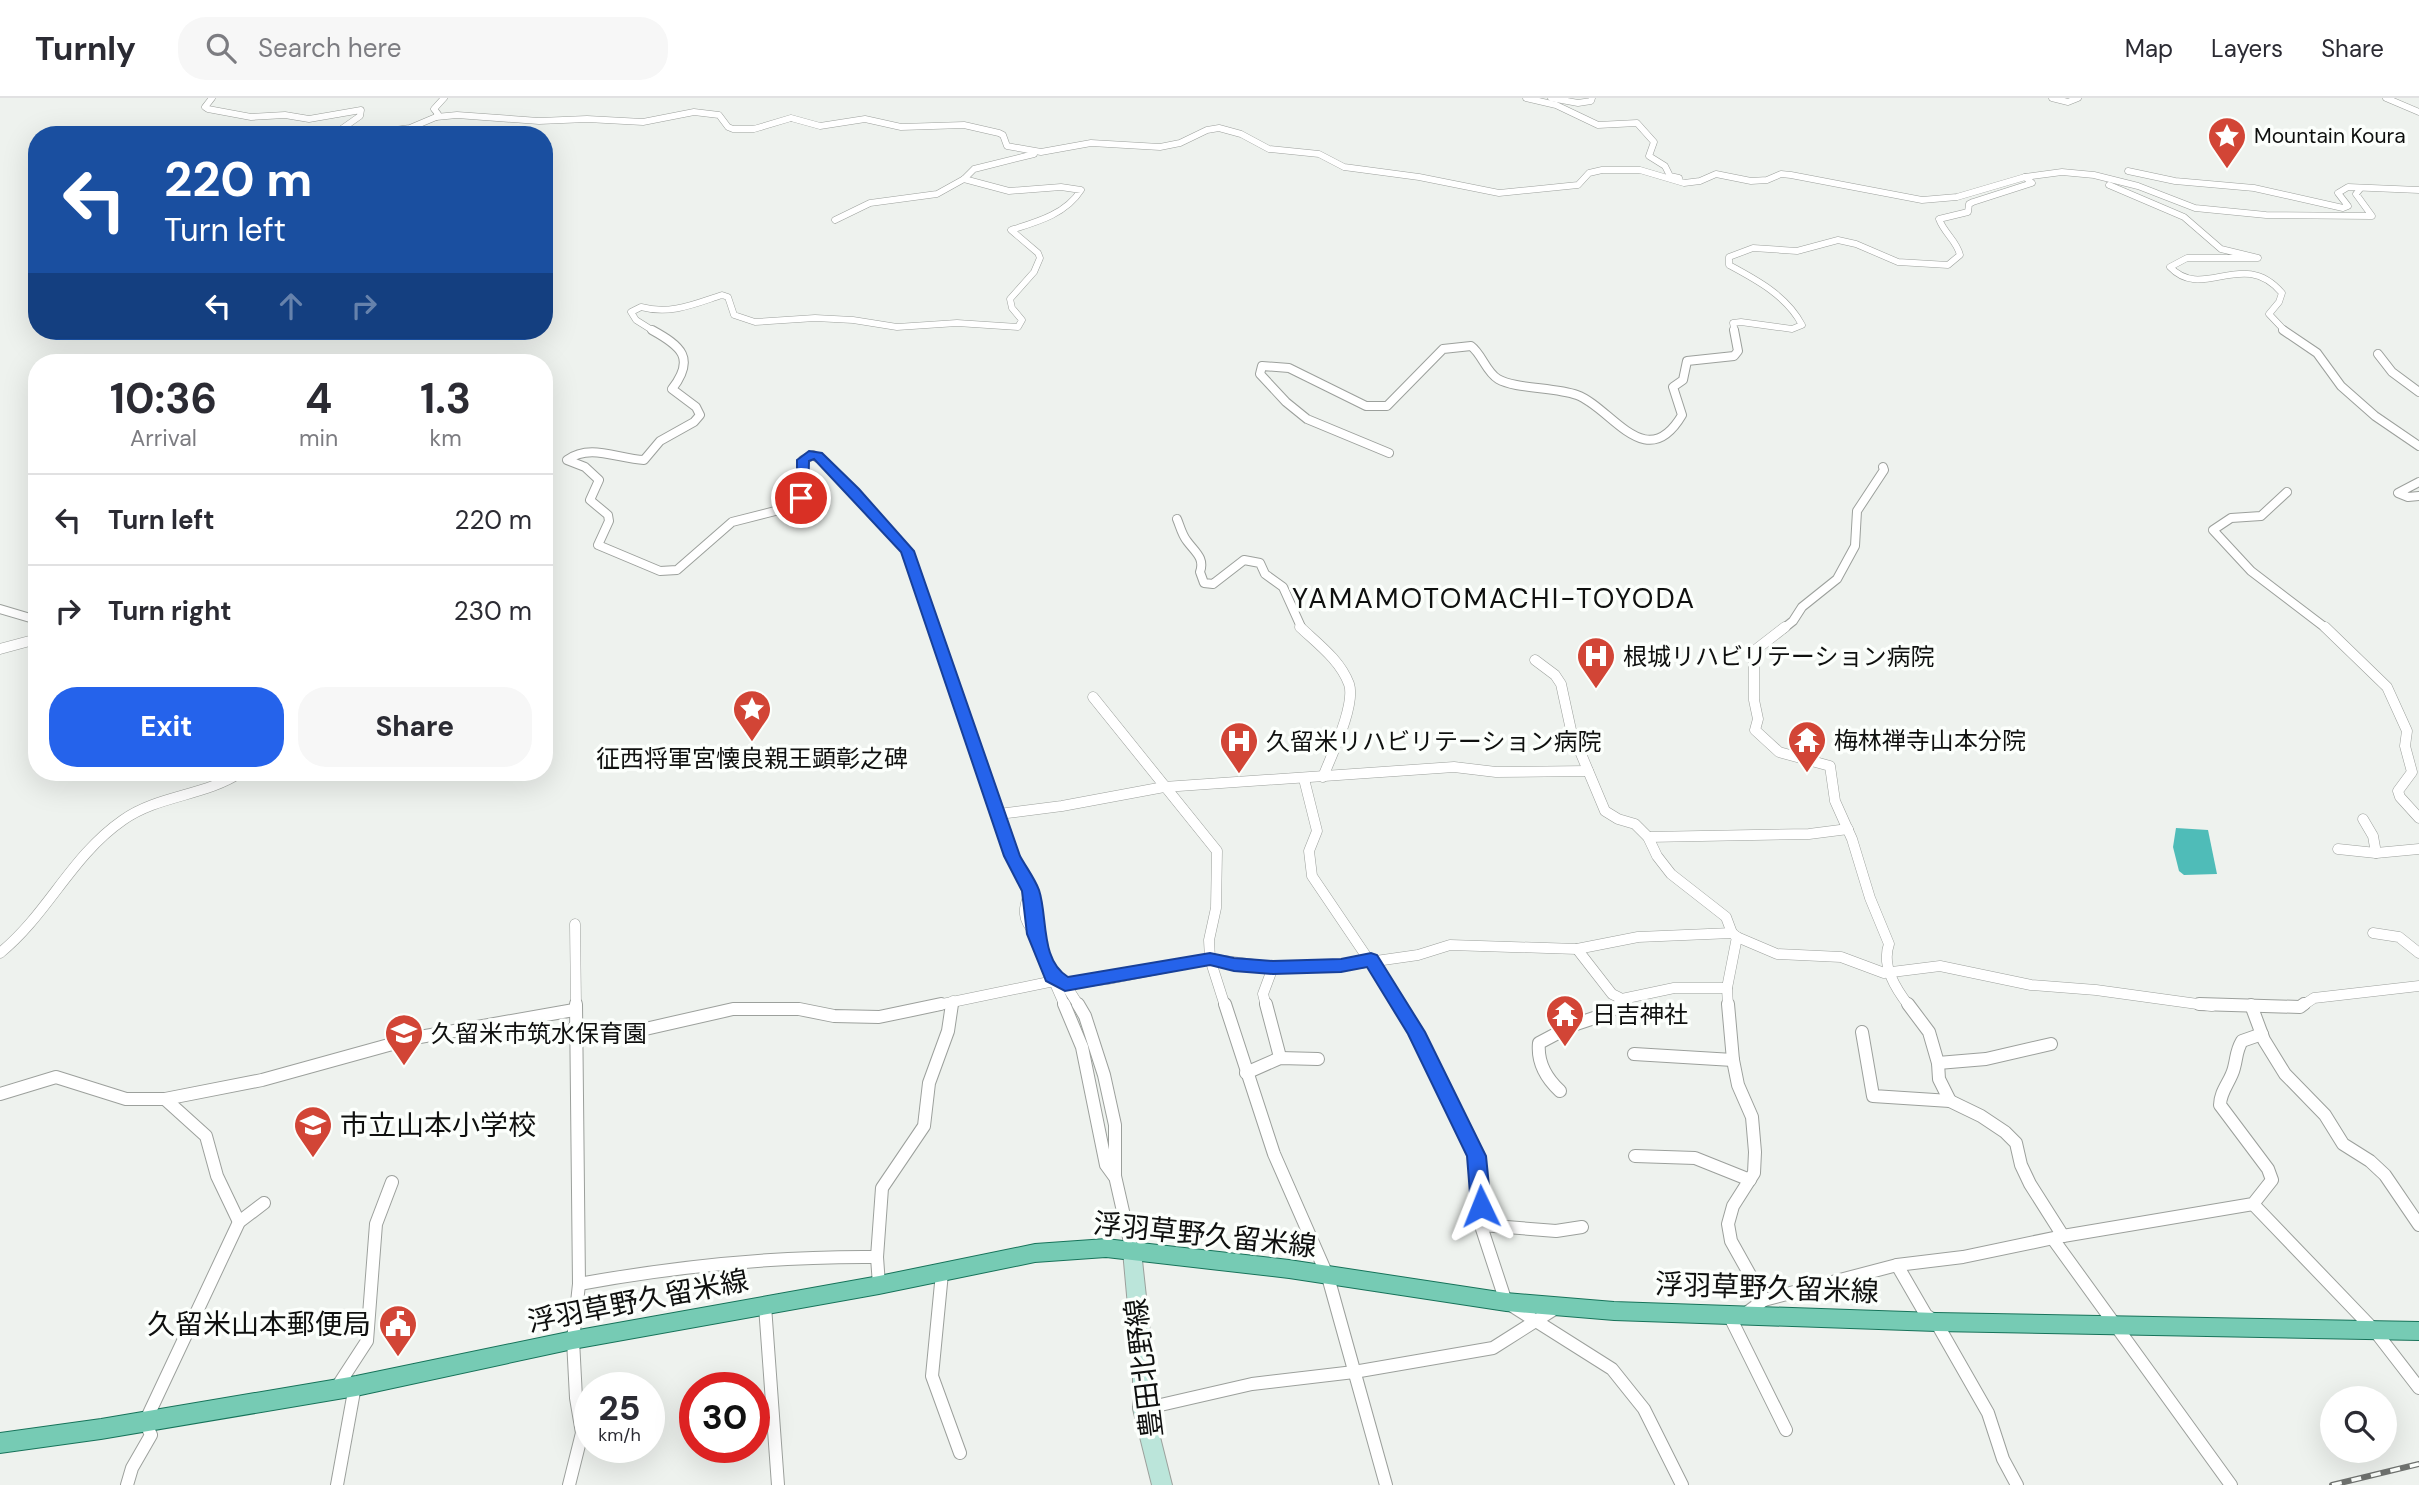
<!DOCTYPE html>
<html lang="en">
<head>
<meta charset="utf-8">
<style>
	body { margin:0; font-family:"DM Sans","Noto Sans JP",sans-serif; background:#f7f7f7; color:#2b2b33; height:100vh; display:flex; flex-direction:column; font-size:26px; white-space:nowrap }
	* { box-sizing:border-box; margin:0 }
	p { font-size:23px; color:#7c7c81 }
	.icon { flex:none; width:38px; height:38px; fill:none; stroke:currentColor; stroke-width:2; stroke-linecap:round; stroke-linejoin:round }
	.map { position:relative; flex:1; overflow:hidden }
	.details { position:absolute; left:28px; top:256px; width:525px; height:427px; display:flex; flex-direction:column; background:#fff; border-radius:28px; box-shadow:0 7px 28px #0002 }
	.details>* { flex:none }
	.hud { position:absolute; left:28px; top:28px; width:525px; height:214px; border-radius:28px; box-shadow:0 7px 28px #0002; background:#1a4fa0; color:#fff; overflow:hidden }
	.fabs { position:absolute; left:2320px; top:1288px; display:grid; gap:14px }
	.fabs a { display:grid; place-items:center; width:77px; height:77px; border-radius:50%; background:#fff; box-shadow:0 7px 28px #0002; font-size:35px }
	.speed { position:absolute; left:574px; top:1274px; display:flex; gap:14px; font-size:35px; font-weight:700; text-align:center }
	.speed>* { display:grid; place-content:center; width:91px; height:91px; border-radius:50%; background:#fff; box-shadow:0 7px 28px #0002; line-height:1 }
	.speed small { font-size:18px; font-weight:400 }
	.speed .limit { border:10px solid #d22; background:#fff; color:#111 }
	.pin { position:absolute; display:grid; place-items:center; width:60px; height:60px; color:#fff; margin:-30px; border:4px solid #fff; border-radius:50%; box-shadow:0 2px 7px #0007 }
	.me { position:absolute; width:77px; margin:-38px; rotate:358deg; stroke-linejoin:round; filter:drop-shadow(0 0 5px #0008) }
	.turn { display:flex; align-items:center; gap:24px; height:147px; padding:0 21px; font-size:32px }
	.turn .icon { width:91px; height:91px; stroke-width:2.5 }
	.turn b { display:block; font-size:49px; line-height:60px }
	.lanes { display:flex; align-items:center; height:66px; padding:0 21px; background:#0003; justify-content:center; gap:35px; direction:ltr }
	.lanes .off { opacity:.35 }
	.eta { display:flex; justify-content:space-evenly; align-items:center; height:119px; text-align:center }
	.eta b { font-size:42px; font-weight:700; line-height:49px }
	.cta { display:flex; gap:14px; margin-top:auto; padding:14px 21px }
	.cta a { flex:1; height:80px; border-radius:28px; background:#2563eb; color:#fff; font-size:28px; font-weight:700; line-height:80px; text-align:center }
	.cta a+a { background:#f7f7f7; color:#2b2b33 }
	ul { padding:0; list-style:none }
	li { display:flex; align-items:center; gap:21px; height:91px; padding:0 21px; border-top:2px solid #e1e1e2 }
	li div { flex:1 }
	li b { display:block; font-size:26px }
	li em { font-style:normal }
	header { display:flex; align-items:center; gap:42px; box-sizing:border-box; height:98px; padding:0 35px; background:#fff; border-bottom:2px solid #e1e1e2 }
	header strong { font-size:33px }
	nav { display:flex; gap:38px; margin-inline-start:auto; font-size:24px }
	.search { width:490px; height:63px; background:#f7f7f7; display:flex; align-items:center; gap:18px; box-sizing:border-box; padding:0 24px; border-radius:28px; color:#7c7c81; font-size:26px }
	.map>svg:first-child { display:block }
	.water { fill:#4fbcb8 }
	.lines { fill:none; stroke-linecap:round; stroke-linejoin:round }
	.street-far3-casing { stroke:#9ca09c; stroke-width:7 }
	.street-far2-casing { stroke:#9ca09c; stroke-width:10 }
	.street-far1-casing { stroke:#9ca09c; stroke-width:11 }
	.street-casing { stroke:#9ca09c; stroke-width:14 }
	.secondary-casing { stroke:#9ca09c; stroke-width:2 }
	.primary-casing { stroke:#17735a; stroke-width:2 }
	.street-far3 { stroke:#fff; stroke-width:6 }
	.street-far2 { stroke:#fff; stroke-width:8 }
	.street-far1 { stroke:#fff; stroke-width:10 }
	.street { stroke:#fff; stroke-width:12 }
	.secondary { fill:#bbe5da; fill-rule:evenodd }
	.primary { fill:#76cbb4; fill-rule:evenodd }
	.rail-casing { stroke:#6f726f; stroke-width:6 }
	.rail { stroke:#fcfffc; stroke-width:3.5; stroke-dasharray:10; stroke-linecap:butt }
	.route { fill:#2563eb; stroke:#184099; stroke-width:2 }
	.labels { text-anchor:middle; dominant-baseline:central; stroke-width:7; stroke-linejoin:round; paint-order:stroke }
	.far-poi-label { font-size:21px; fill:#0f100f; stroke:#fcfffc; text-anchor:start }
	.poi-label { font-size:24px; fill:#0f100f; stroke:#fcfffc; text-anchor:start }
	.quarter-label { font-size:28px; letter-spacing:2px; fill:#0f100f; stroke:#fcfffc }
	.near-poi-label { font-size:28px; fill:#0f100f; stroke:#fcfffc; text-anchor:start }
	.near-street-label { font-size:28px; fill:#0f100f; stroke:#fcfffc }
</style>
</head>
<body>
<header>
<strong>Turnly</strong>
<div class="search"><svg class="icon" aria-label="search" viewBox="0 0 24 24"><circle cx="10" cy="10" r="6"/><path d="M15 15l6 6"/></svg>Search here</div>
<nav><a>Map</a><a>Layers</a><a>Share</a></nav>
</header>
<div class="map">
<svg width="2419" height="1387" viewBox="0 0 2419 1387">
	<rect width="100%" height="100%" fill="#eef2ee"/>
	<!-- water -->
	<path class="water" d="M2176,730l32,2 9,44 -33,1 -5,-4 -6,-24z"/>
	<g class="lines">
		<defs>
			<g id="street-far3">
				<path d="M212,0l-7,9 3,2 43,8 34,-2 24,4 52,-9 -1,6 -27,19"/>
				<path d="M1526,0l30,7 42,20 39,-2 17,19 -5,14 16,10 5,10 9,2"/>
				<path d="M1551,0l27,5 13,-2 1,-3"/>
				<path d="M2052,0l16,4 10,-4"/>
				<path d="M2386,0l33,14"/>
				<path d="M436,19l2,-3 -4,-5 10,-11"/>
				<path d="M357,37l53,-7 26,-11 21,-2 82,6 48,-2 56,3 51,-10 25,3 9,12 5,2h21l37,-11 29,8 45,-7 36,8 63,-2 35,8 4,2 4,11 34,6 50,-9 69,4 20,-4 27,-13 12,-2 22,6 28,15 50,5 25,13 75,10 80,16 79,-8 11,-12 13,-3h38l44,13 16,-2 16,-7 35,7 16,-1 14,-6 10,1 131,25 35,-3 68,-20 37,-5 32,3 44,11 57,22 71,7 106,1 -16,-22 4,-5"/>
				<path d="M2128,73l47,10 79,7 89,20 5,-2 -10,-13 10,-6 71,3"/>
				<path d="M2109,87l75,32 37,32 37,9h-71l-17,9c33,35 73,-20 112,26l-3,9 -10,12 17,18"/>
				<path d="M835,122l35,-17 67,-9 27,-15 10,-10 60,-15"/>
				<path d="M655,234l-19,-12 -5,-8 10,-5c30,8 53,-3 81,-12l6,2 6,18 21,7 60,-4 38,2 44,7 60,-4 61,4 4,-7 -10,-12 -2,-9 24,-27 6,-14 -2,-5 -27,-23c26,-8 55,-16 70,-40l-20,-3 -52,4 -45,-12"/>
				<path d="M1735,234l-2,-9 8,-1 51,7 10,-4c-15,-29 -45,-45 -73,-60v-8l24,-9 44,3 41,-11 18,4 42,18 50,3 12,-10c-3,-14 -16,-22 -21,-36l29,-7 1,-8 4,-2 59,-19 -7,-6"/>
			</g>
			<g id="street-far2">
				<path d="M652,232c29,16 44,28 20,59l24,18 4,8 -6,7 -34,19 -16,19c-26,-1 -54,-17 -77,0l18,7 14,13 -9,20 18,15 1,6 -11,24 62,26 17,-1 55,-48 51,-13 16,-7 4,-42 10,-5 13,8 82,88 27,78"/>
				<path d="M2283,232l34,23 24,33 34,30 44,30"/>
				<path d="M2378,256l14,18 27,20"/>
				<path d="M1389,355l-82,-34 -21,-17 -26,-28 2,-8 27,2 77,38h21l56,-57 28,-3c11,8 15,26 27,33 17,10 57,8 79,16 34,12 69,81 105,20l-9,-28 10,-7 4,-19 47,-5 4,-5 -4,-21"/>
				<path d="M2419,384l-21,11 10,4 11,-1"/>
				<path d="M2287,394l-26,24 -30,2 -18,12 38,41 76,58"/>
				<path d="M1177,421c3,7 5,16 10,22 8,11 18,17 13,31l4,11 9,1 31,-24 16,3 5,11 18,13 19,42"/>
				<path d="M0,511l37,11"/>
				<path d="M1783,531l10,-8 9,-14 35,-28 18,-33 2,-35 27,-41 -1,-3"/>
			</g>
			<g id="street-far1">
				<path d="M935,529l77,229 19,35 5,43 17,42 12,8 14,22"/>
				<path d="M1300,529c18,17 40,33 49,57 7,21 -18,72 -26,93"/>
				<path d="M1785,529l-31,24v49l4,19 -3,11 24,22 51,14 5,35 17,38 18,59 19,46c-8,22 7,45 20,62"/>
				<path d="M2325,529l62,60 20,44 -2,15 7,26 -14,19 2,6 19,21"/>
				<path d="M0,551l37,-10"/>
				<path d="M1535,562l20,15 6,9 10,46 34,81 13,8 17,5 13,13 9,19 14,18 55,43 6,16 5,4 40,17 64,3 43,16 56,-7 91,19 65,5 116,16"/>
				<path d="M1093,599l124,154 -1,57 -7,32 1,19 15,47"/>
				<path d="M1304,681l13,52 -8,20 3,25 88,130"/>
				<path d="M999,716l63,-8 102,-19 290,-20 42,5 92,-1"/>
				<path d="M2363,721l10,17 3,17"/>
				<path d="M1648,739l161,-3 39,-5"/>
				<path d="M2338,751l38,4 43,-4"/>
				<path d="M1031,793c-9,17 -9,29 5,43"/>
				<path d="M575,826l1,82"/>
				<path d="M2373,835l26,4 20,16"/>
				<path d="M1577,851l35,45 10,5 52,-11h53"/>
				<path d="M0,855c48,-39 71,-97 123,-133 35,-25 83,-24 118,-48"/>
				<path d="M1054,883l11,25"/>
				<path d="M933,908l121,-25 11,3 43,-5 102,-20 63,8 68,-1 77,-11 32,-10 127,4 61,-12 94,-4"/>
				<path d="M952,908l1,-5"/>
				<path d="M1266,908l-3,-12 10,-27"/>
				<path d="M1618,908l4,-7"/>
				<path d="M1728,908l-1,-18 10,-51"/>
				<path d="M2302,908l12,-8 105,-12"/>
			</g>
			<g id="street">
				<path d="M1064,906l18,43 24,118 8,11"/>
				<path d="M1078,906l7,12 19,59 11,50v51l17,75"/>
				<path d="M1225,906l49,150 54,123 58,208"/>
				<path d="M1266,906l14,53"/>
				<path d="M1399,906l17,28 61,123 5,74 24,73 106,67 32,40 38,76"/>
				<path d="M1728,906l5,56 5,25 14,32 3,35 -1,21 -21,33 -5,18 3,17 33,59"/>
				<path d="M1908,906l21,28 9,31 1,16 11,22"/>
				<path d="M2199,906l101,3 4,-3"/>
				<path d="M2251,907l13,35 21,34 40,41 18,29 27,17 15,14 34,50"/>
				<path d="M575,928l20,7 24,2 114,-26h66l35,7 45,1 62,-13"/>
				<path d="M1862,934l11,64 77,5 31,15 24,16 11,11 5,22 9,19 33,52"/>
				<path d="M1634,956l99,6"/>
				<path d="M1938,965l48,-4 65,-15"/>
				<path d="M1246,975l34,-15 38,1"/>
				<path d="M1560,993c-14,-13 -23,-28 -21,-48l34,-18 33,-11 15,-10"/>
				<path d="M0,996l56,-17 70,22h39l97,-19 152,-42 160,-28"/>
				<path d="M165,1001l41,37 11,40 22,46"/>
				<path d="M1635,1058l60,2 55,22"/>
				<path d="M2253,1106l122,127 44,57"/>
				<path d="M1481,1127l75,6 26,-4"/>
				<path d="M2053,1141l178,246"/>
				<path d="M1897,1167l29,50 10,7 52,91 15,46 14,26"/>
				<path d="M942,1175l-10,103 28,77"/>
				<path d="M579,1186c99,-18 197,-28 298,-27"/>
				<path d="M879,1187l-2,-28 5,-69 42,-62 5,-43 19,-52 4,-27"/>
				<path d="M765,1208l13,179"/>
				<path d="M1745,1216l19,-14 133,-35 66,-8 100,-21 190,-32 19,-24 -4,-11 -48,-64c0,-14 11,-24 14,-37 3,-11 2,-17 8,-27l20,-7"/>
				<path d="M1729,1217l57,115"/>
				<path d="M337,1289l30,-46 9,-117 16,-42"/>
				<path d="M1143,1311l109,-25 102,-12 139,-24 63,-40"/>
				<path d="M127,1387l5,-17 19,-33 -6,-13 94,-200 25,-19"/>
				<path d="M337,1387l18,-99"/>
				<path d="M569,1387l13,-52 -6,-35 -3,-58 6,-56 -3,-280"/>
			</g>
			<path id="secondary" d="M1132,1145l6,3 3,5 12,110v48l19,76h-20l-19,-76v-48l-10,-110 3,-5z"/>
			<path id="primary" d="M1106,1141l183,21 217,33 108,9 322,11 483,9v18l-483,-9 -322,-11 -108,-9 -217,-33 -183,-21 -71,5 -156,32 -306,55 -217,47 -255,43 -101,14v-20l101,-14 255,-43 217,-45 306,-55 156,-32z"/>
		</defs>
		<!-- street-far3 casing -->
		<use href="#street-far3" class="street-far3-casing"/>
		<!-- street-far2 casing -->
		<use href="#street-far2" class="street-far2-casing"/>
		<!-- street-far1 casing -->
		<use href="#street-far1" class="street-far1-casing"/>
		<!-- street casing -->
		<use href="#street" class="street-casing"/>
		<!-- secondary casing -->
		<use href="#secondary" class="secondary-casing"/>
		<!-- primary casing -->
		<use href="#primary" class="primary-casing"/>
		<!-- street-far3 -->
		<use href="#street-far3" class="street-far3"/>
		<!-- street-far2 -->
		<use href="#street-far2" class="street-far2"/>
		<!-- street-far1 -->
		<use href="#street-far1" class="street-far1"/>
		<!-- street -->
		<use href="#street" class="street"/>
		<!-- secondary -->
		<use href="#secondary" class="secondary"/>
		<!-- primary -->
		<use href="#primary" class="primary"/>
		<defs>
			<path id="rail" d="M2332,1387l87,-21"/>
		</defs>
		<!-- rail casing -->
		<use href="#rail" class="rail-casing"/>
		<!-- rail -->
		<use href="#rail" class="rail"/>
	</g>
	<!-- route -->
	<path class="route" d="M809,353l13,2 37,36 55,62 106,305c6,11 15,23 19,34 9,27 1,70 29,87l142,-24 24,5 39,3 68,-2 30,-6 6,2 48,77 61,124 5,50 -3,6 -7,3 -7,-3 -3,-6 -4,-50 -59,-122 -41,-67 -26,5 -68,2 -39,-3 -24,-6 -145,26 -19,-10 -2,-5 -17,-42 -5,-43 -18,-35 -103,-304 -87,-93 -5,2 -1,37 -7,4 -4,-1v-41z"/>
	<!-- icons -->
	<defs>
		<symbol id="sight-pin" viewBox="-11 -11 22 30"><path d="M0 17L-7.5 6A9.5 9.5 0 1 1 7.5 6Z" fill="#d24536" stroke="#fcfffc"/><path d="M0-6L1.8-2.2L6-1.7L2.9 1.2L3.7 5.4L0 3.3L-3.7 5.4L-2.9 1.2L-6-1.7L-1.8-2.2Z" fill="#fff"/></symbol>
		<symbol id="hospital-pin" viewBox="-11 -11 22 30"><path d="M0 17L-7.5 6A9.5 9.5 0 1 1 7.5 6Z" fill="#d24536" stroke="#fcfffc"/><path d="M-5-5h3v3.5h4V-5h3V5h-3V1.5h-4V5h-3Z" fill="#fff"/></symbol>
		<symbol id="temple-pin" viewBox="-11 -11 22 30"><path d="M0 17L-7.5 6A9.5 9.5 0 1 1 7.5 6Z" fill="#d24536" stroke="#fcfffc"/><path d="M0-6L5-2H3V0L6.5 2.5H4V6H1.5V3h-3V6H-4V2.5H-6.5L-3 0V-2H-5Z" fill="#fff"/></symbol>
		<symbol id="school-pin" viewBox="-11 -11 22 30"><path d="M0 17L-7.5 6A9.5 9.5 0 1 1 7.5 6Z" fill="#d24536" stroke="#fcfffc"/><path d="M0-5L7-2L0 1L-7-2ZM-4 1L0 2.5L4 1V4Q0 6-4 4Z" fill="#fff"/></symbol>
		<symbol id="civic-pin" viewBox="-11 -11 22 30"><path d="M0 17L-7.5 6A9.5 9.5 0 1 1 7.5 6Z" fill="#d24536" stroke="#fcfffc"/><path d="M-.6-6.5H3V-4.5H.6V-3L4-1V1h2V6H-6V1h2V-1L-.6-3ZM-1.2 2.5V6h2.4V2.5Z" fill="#fff"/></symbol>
	</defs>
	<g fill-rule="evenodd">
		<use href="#sight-pin" x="2205" y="16" width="44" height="60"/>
		<use href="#hospital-pin" x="1574" y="536" width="44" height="60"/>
		<use href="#sight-pin" x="730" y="589" width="44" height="60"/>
		<use href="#temple-pin" x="1785" y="620" width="44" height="60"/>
		<use href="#hospital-pin" x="1217" y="621" width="44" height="60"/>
		<use href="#temple-pin" x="1543" y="894" width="44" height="60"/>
		<use href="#school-pin" x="382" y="913" width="44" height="60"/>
		<use href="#school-pin" x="291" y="1005" width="44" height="60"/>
		<use href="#civic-pin" x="376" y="1204" width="44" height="60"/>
	</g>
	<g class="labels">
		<!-- far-poi labels -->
		<g class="far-poi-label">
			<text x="2254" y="38">Mountain Koura</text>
		</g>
		<!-- poi labels -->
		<g class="poi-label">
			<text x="1623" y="558">根城リハビリテーション病院</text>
			<text x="1834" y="642">梅林禅寺山本分院</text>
			<text x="1266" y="643">久留米リハビリテーション病院</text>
			<text x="752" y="660" text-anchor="middle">征西将軍宮懐良親王顕彰之碑</text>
			<text x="1592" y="916">日吉神社</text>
			<text x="431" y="935">久留米市筑水保育園</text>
		</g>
		<!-- quarter labels -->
		<g class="quarter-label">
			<text x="1494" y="500">YAMAMOTOMACHI-TOYODA</text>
		</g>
		<!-- near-poi labels -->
		<g class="near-poi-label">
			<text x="340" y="1027">市立山本小学校</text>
			<text x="371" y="1226" text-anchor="end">久留米山本郵便局</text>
		</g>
		<!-- near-street labels -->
		<g class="near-street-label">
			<text transform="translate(1205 1137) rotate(6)">浮羽草野久留米線</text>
			<text transform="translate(1767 1190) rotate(2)">浮羽草野久留米線</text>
			<text transform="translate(638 1203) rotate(-11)">浮羽草野久留米線</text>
			<text transform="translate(1144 1270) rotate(-97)">豊田北野線</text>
		</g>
	</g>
</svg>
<div class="fabs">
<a><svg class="icon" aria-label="search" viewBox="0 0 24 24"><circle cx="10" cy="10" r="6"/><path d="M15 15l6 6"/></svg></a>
</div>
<div class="speed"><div>25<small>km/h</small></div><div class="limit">30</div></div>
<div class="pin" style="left:801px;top:400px;background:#d93025"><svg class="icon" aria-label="arrive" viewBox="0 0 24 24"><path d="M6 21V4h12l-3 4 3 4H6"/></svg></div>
<svg class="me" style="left:1481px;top:1108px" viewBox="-20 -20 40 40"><path d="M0-17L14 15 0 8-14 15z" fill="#2563eb" stroke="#fff" stroke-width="4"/></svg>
<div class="hud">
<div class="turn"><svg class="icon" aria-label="left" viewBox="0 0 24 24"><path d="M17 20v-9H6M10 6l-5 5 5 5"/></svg><div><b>220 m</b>Turn left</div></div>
<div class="lanes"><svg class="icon" aria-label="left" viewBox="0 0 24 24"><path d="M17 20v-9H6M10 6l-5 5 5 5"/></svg><svg class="icon off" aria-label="ahead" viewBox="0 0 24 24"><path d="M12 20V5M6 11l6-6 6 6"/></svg><svg class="icon off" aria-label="right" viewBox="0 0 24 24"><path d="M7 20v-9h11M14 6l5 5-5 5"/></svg></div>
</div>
<section class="details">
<div class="eta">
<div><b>10:36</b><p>Arrival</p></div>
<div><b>4</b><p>min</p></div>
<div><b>1.3</b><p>km</p></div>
</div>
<ul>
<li><svg class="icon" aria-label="left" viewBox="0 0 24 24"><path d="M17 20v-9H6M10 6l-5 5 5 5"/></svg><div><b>Turn left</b></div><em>220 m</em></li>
<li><svg class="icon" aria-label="right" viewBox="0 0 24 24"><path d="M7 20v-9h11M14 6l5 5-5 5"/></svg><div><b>Turn right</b></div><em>230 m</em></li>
</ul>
<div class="cta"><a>Exit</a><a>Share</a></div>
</section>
</div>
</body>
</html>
